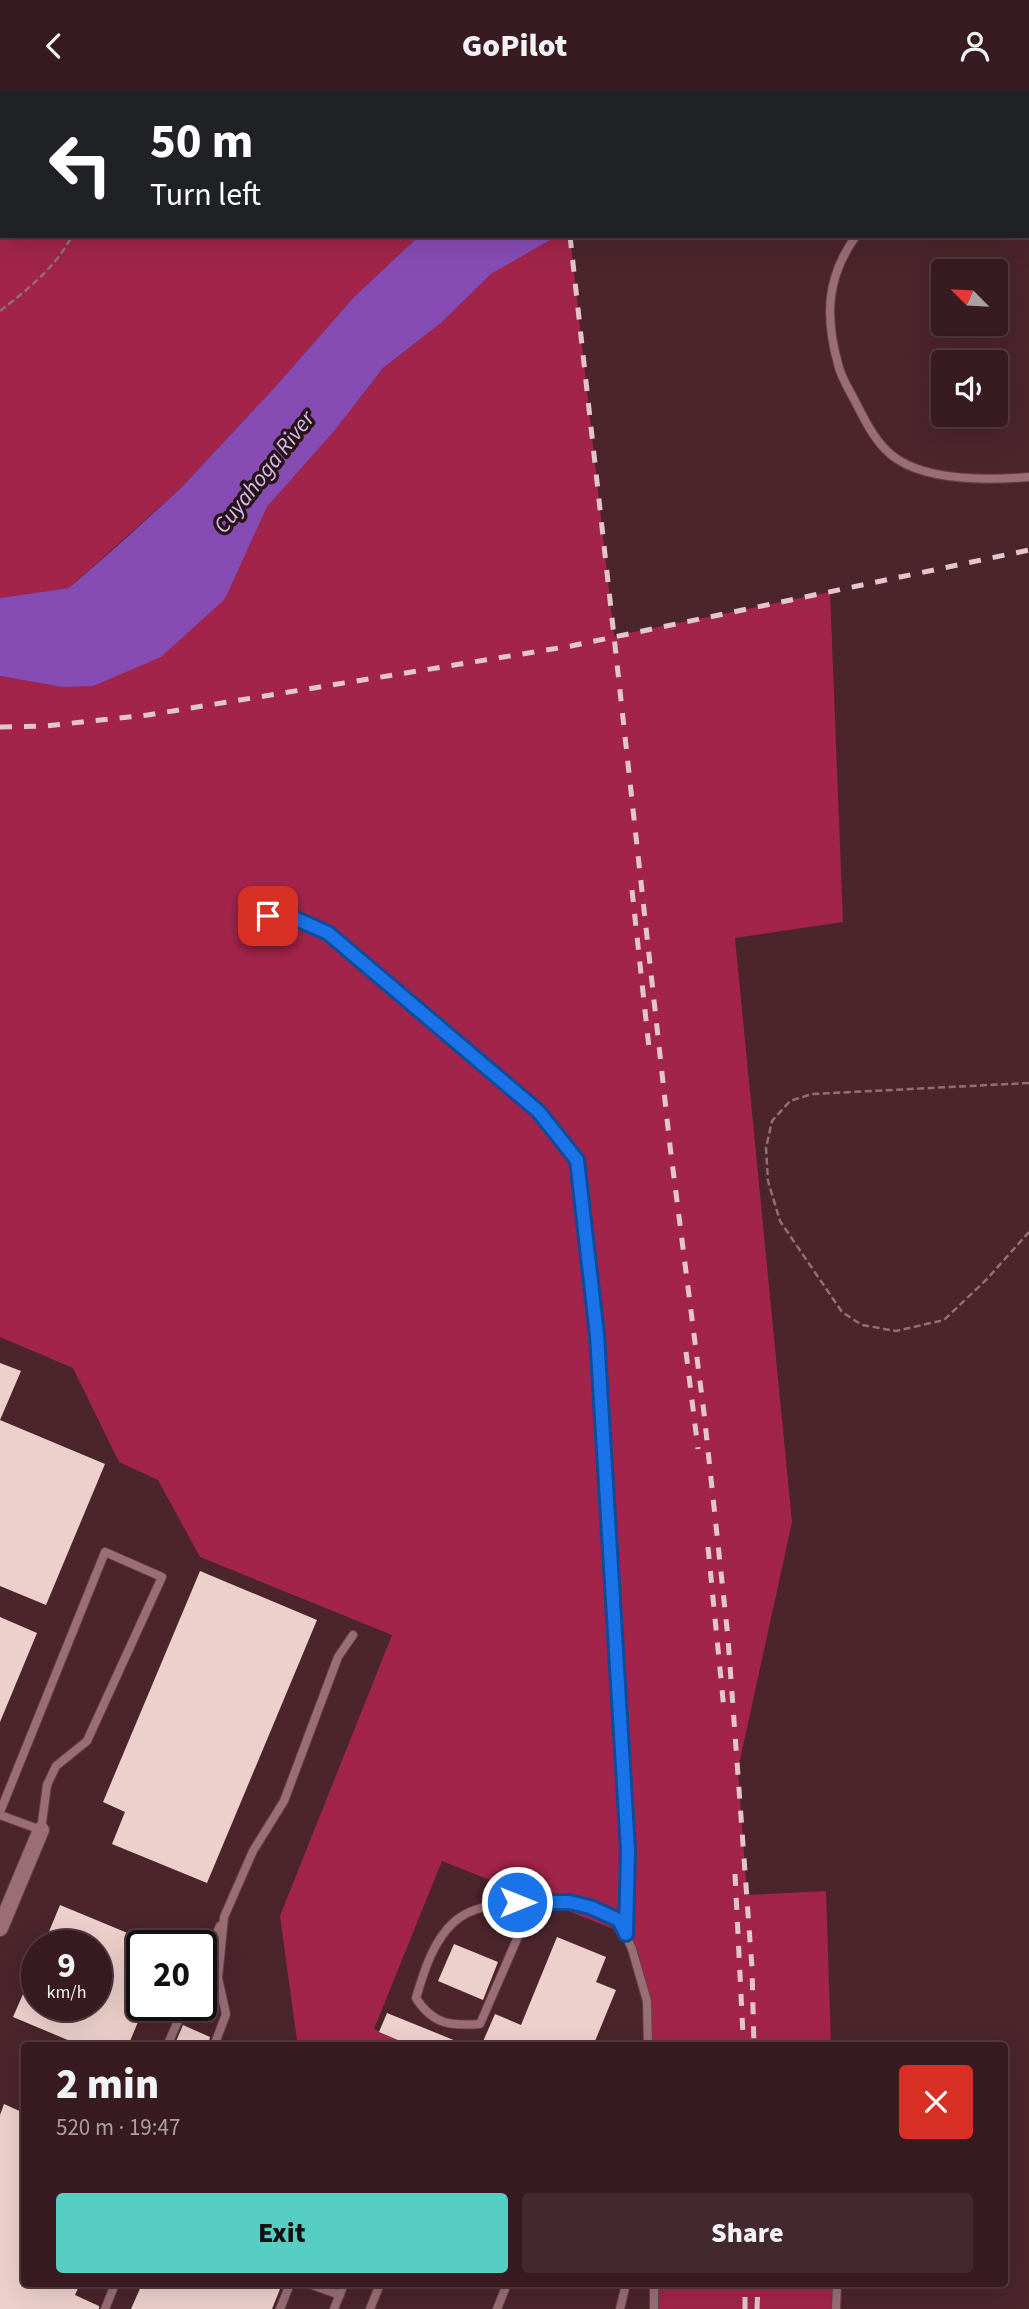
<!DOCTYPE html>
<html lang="en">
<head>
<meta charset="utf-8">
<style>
	body { margin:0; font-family:"Source Sans 3",sans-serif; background:#43282e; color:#f1f3f6; height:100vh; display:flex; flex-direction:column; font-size:26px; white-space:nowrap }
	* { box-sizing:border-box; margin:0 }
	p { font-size:23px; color:#aba1a5 }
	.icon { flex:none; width:38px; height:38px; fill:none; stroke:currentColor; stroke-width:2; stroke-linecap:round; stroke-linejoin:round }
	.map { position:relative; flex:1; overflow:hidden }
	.panel { position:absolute; left:21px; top:1951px; width:987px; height:245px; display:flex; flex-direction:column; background:#381b21; border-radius:7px; box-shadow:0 7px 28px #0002,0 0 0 2px #52393f }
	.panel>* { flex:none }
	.guide { position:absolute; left:0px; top:0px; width:1029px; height:147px; box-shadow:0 7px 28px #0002,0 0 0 2px #52393f; background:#202124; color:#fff; overflow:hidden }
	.needle { width:46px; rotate:294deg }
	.controls { position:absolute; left:931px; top:168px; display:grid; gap:14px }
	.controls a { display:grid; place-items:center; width:77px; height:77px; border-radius:7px; background:#381b21; box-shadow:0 7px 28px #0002,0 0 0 2px #52393f; font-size:35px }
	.speed { position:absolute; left:21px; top:1839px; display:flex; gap:14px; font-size:35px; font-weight:700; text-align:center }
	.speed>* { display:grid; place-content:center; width:91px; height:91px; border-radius:50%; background:#381b21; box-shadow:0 7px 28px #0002,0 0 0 2px #52393f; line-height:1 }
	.speed small { font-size:18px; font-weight:400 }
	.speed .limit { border:4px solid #111; border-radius:10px; background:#fff; color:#111 }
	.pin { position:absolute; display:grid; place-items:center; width:60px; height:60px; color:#fff; margin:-30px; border-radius:14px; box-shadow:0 4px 10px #0006 }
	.me { position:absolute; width:77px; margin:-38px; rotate:90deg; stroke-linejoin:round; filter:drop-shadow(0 0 5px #0008) }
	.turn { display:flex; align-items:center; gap:24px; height:147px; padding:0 35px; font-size:32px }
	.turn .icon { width:91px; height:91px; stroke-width:2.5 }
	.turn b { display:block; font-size:49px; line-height:60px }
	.round { display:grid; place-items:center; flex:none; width:74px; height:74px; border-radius:7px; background:#43282e }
	.summary { display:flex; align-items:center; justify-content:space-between; height:119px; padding:0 35px }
	h1 { font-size:42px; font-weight:800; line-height:52px }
	.action { display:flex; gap:14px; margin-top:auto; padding:14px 35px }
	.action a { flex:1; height:80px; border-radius:7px; background:#56cec4; color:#111; font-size:28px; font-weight:800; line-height:80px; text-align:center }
	.action a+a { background:#43282e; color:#f1f3f6 }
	header { display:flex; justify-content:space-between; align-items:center; height:91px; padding:0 35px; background:#381b21; font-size:32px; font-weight:800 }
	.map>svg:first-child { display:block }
	.forest { fill:#a2244b }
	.water { fill:#874cb4 }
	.building { fill:#edd0cc }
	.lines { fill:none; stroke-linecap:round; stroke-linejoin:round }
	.lane-casing { stroke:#624148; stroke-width:10 }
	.street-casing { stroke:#624148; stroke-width:18 }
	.path { stroke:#916f76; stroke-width:2.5; stroke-dasharray:7 3.5; stroke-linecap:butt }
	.lane { stroke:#9b6d75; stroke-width:8 }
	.street { stroke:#9b6d75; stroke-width:16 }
	.rail { stroke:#e2c6cb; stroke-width:5; stroke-dasharray:12 12; stroke-linecap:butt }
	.route-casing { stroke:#114b97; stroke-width:18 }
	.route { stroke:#1a73e8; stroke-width:12 }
	.labels { text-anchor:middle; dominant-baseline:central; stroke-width:7; stroke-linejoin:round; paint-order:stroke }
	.water-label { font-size:23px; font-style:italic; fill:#d6bbef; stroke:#261417 }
</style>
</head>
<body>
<header><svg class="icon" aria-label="back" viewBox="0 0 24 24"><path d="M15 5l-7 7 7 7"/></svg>GoPilot<svg class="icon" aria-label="person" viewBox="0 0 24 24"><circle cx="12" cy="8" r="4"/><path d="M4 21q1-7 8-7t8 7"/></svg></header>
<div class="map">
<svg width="1029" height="2218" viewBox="0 0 1029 2218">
	<rect width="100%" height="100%" fill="#4b242c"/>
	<!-- forest -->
	<g class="forest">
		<path d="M0,0h650l-648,2v143h417l-65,61 -78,89 -95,102 -112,100 -69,10z"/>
		<path d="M550,145h20l44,400 216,-44 13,330 -108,16 57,584 -54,247 9,126 79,-4 5,155h-183l-1,-45 -21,-67 -184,-73 -68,168 38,17h-117l2,-5 -17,-125 112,-281 -192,-78 -42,-77 -39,-18 -46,-94 -73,-31v-661l62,11 163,-88 42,-92 68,-77 48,-62 58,-45 50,-49z"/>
		<path d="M654,2193h183l-1,25h-182z"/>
	</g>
	<!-- water -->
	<g class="water">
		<path d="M650,0h206l-208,2z"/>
		<path d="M419,145h138l-66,38 -50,49 -58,45 -48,62 -68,77 -42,92 -64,58 -68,29 -31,1 -62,-11v-78l69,-10 55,-48 57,-52 95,-102 78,-89z"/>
	</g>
	<!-- building -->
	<g class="building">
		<path d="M0,1272l21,8 -21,49 105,44 -59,141 -46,-19z"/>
		<path d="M200,1480l117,49 -110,263 -95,-39 13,-32 -22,-10z"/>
		<path d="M0,1526l37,16 -37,89z"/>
		<path d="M60,1814l82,34v66h3l-17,41h-46l-69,-29 24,-55v43h59v-59h-53z"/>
		<path d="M557,1846l49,20 -10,25 20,8 -23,56h-112l14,-32 26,11z"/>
		<path d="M454,1853l44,18 -15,38 -45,-19z"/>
		<path d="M387,1922l79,32v1h-54l-33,-14z"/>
		<path d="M183,1934l27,12 -2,9h-34z"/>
		<path d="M4,2013l20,9v171h56l-5,11 24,11v3h-99v-194z"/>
		<path d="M142,2193h140l-10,25h-141z"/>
	</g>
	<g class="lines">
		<defs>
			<g id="lane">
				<path d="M1027,29h2"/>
				<path d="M856,145c-30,41 -31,81 -18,128 3,14 12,27 18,39 10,20 22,44 41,56 33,22 94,21 132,18"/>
				<path d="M268,825l26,2 34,15 210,178 39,49 20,175 31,515 -2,84"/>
				<path d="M0,1721l105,-260 57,25 -75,164 -31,25 -9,19 -6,45 -41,-15"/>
				<path d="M528,1811l-11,37 -37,85c-29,2 -47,1 -64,-26 8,-27 17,-57 38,-76 26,-24 104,-26 136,-15 10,3 20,8 29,13l13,29 15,52 1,45"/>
				<path d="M201,1877l19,-42"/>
				<path d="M167,1955l18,-41"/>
				<path d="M214,1955l12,-32 -8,-36 6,-61 29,-66 31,-50 54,-144 15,-22"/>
				<path d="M309,2193l31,11"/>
				<path d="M654,2193v25"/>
				<path d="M105,2218l10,-25"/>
				<path d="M280,2218l10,-25"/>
				<path d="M334,2218l10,-25"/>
				<path d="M370,2218l10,-25"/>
				<path d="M497,2218l10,-25"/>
				<path d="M620,2218l6,-25"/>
				<path d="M836,2218l1,-25"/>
			</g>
			<path id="street" d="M0,1837l41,-98"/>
		</defs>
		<!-- lane casing -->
		<use href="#lane" class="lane-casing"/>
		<!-- street casing -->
		<use href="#street" class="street-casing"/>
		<!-- path -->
		<g class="path">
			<path d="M162,2l1,-2"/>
			<path d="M484,2v-2"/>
			<path d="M0,220c28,-22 55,-43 72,-75"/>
			<path d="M1029,992l-217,11 -22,7 -18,20 -6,27 2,33 12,40 62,91 20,13 34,6 48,-11 43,-41 42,-47"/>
		</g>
		<!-- lane -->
		<use href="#lane" class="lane"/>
		<!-- street -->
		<use href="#street" class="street"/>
		<!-- rail -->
		<g class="rail">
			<path d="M546,0v2"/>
			<path d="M570,145l100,910 34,267 24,225 24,330 2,78"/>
			<path d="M0,636l45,-1 103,-11 423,-69 458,-96"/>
			<path d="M632,799l18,167"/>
			<path d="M686,1261l12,97"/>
			<path d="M708,1456l16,163"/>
			<path d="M735,1783l8,161"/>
			<path d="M745,2218v-25"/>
			<path d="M757,2218l1,-25"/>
		</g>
	</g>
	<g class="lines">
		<defs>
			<path id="route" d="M268,825l26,2 34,15 210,178 39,49 20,175 31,515 -2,84 -7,-14 -29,-13 -21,-5h-52"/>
		</defs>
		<!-- route casing -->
		<use href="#route" class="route-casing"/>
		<!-- route -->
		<use href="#route" class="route"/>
	</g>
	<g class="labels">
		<!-- water labels -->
		<g class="water-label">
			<text transform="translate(264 381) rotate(-52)">Cuyahoga River</text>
		</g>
	</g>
</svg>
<div class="controls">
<a><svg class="needle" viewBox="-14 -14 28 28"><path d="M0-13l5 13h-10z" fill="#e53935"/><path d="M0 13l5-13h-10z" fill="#aba1a5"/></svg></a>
<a><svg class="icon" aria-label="sound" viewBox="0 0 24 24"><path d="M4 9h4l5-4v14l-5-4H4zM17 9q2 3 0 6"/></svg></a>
</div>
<div class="speed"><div>9<small>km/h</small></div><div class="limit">20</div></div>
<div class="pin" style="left:268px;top:825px;background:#d93025"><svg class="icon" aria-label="arrive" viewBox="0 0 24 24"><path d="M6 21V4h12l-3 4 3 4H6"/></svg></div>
<svg class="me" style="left:517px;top:1811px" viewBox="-20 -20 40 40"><circle r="17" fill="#1a73e8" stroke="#fff" stroke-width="3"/><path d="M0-11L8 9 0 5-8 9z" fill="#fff"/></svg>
<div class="guide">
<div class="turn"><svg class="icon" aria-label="left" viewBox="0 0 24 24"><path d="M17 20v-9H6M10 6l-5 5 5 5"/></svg><div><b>50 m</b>Turn left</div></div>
</div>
<section class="panel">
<div class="summary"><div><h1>2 min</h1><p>520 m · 19:47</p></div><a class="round" style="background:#d93025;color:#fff"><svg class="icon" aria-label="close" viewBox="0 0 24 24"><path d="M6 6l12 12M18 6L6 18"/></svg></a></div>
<div class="action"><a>Exit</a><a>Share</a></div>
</section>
</div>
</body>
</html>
